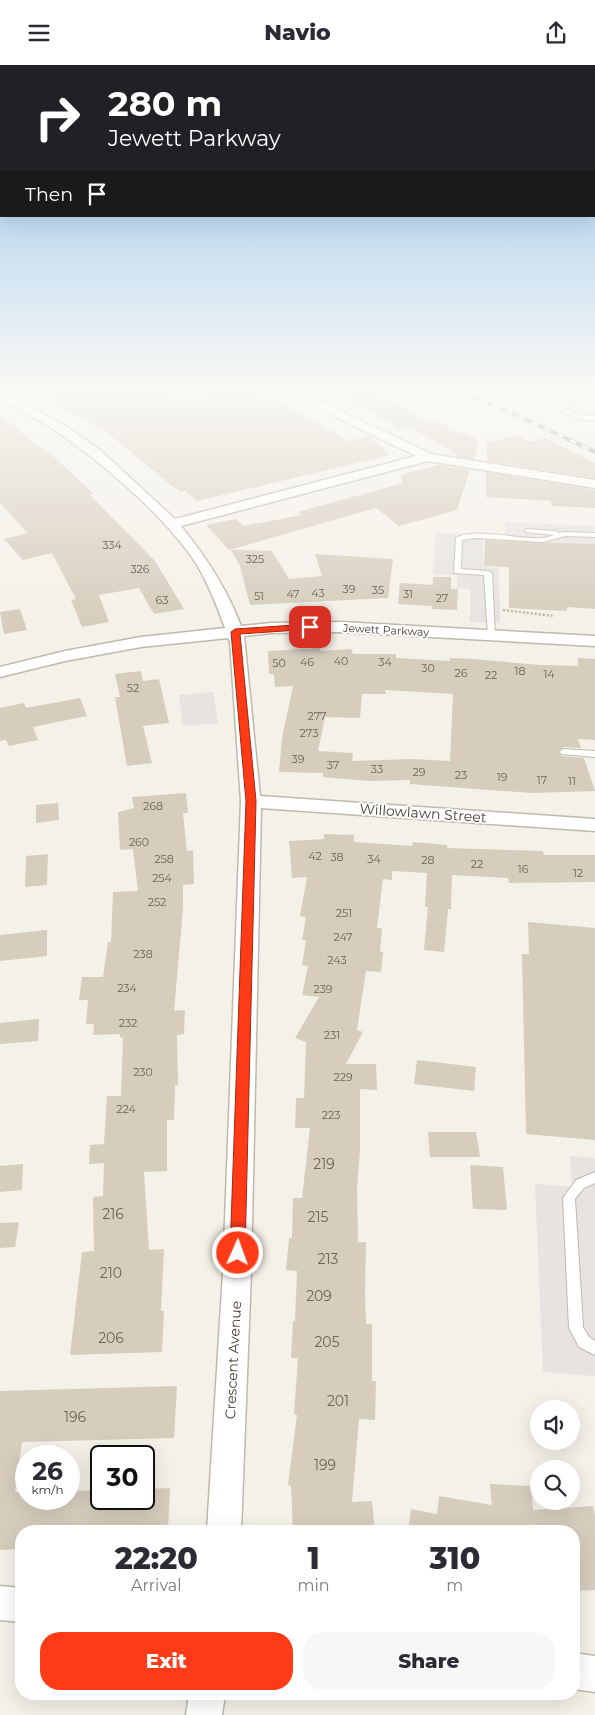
<!DOCTYPE html>
<html lang="en">
<head>
<meta charset="utf-8">
<style>
	body { margin:0; font-family:Montserrat,sans-serif; background:#f7f7f7; color:#2b2b33; height:100vh; display:flex; flex-direction:column; font-size:19px; white-space:nowrap }
	* { box-sizing:border-box; margin:0 }
	p { font-size:16px; color:#7c7c81 }
	.icon { flex:none; width:28px; height:28px; fill:none; stroke:currentColor; stroke-width:2; stroke-linecap:round; stroke-linejoin:round }
	.map { position:relative; flex:1; overflow:hidden }
	.details { position:absolute; left:15px; top:1460px; width:565px; height:175px; display:flex; flex-direction:column; background:#fff; border-radius:20px; box-shadow:0 5px 20px #0002 }
	.details>* { flex:none }
	.hud { position:absolute; left:0px; top:0px; width:595px; height:152px; box-shadow:0 5px 20px #0002; background:#202124; color:#fff; overflow:hidden }
	.controls { position:absolute; left:530px; top:1335px; display:grid; gap:10px }
	.controls a { display:grid; place-items:center; width:50px; height:50px; border-radius:50%; background:#fff; box-shadow:0 5px 20px #0002; font-size:25px }
	.speed { position:absolute; left:15px; top:1380px; display:flex; gap:10px; font-size:25px; font-weight:700; text-align:center }
	.speed>* { display:grid; place-content:center; width:65px; height:65px; border-radius:50%; background:#fff; box-shadow:0 5px 20px #0002; line-height:1 }
	.speed small { font-size:12px; font-weight:400 }
	.speed .limit { border:2px solid #111; border-radius:8px; background:#fff; color:#111 }
	.pin { position:absolute; display:grid; place-items:center; width:42px; height:42px; color:#fff; margin:-21px; border-radius:10px; box-shadow:0 2px 8px #0006 }
	.me { position:absolute; width:55px; margin:-28px; rotate:2deg; stroke-linejoin:round; filter:drop-shadow(0 0 4px #0008) }
	.turn { display:flex; align-items:center; gap:18px; height:105px; padding:0 25px; font-size:22px }
	.turn .icon { width:65px; height:65px; stroke-width:2.5 }
	.turn b { display:block; font-size:35px; line-height:42px }
	.then { display:flex; align-items:center; height:48px; padding:0 25px; background:#0003; gap:10px; font-size:19px }
	.eta { display:flex; justify-content:space-evenly; align-items:center; height:85px; text-align:center }
	.eta b { font-size:30px; font-weight:800; line-height:35px }
	.action { display:flex; gap:10px; margin-top:auto; padding:10px 25px }
	.action a { flex:1; height:58px; border-radius:20px; background:#fd3c17; color:#fff; font-size:20px; font-weight:800; line-height:58px; text-align:center }
	.action a+a { background:#f7f7f7; color:#2b2b33 }
	header { display:flex; justify-content:space-between; align-items:center; height:65px; padding:0 25px; background:#fff; font-size:22px; font-weight:800 }
	.map>svg:first-child { display:block }
	.parking { fill:#e6e3e0 }
	.building { fill:#d6cdbd; fill-rule:evenodd }
	.lines { fill:none; stroke-linecap:round; stroke-linejoin:round }
	.lane-casing { stroke:#c0b9ab; stroke-width:2 }
	.street-casing { stroke:#c0b9ab; stroke-width:3 }
	.path { stroke:#c2b59c; stroke-width:2.5; stroke-dasharray:2 2; stroke-linecap:butt }
	.lane { fill:#fff; fill-rule:evenodd }
	.street { fill:#fff; fill-rule:evenodd }
	.rail-casing { stroke:#979797; stroke-width:4 }
	.rail { stroke:#fff; stroke-width:2.5; stroke-dasharray:7; stroke-linecap:butt }
	.route { fill:#fd3c17; stroke:#a4270f }
	.labels { text-anchor:middle; dominant-baseline:central; stroke-width:4; stroke-linejoin:round; paint-order:stroke }
	.number-label { font-size:11px; fill:#6c6458 }
	.far-street-label { font-size:11px; fill:#484137; stroke:#fff }
	.street-label { font-size:14px; fill:#484137; stroke:#fff }
	.near-number-label { font-size:14px; fill:#6c6458 }
</style>
</head>
<body>
<header><svg class="icon" aria-label="menu" viewBox="0 0 24 24"><path d="M4 6h16M4 12h16M4 18h16"/></svg>Navio<svg class="icon" aria-label="share" viewBox="0 0 24 24"><path d="M12 15V3M7 8l5-5 5 5M5 13v7h14v-7"/></svg></header>
<div class="map">
<svg width="595" height="1650" viewBox="0 0 595 1650">
	<rect width="100%" height="100%" fill="#f4f1e8"/>
	<!-- parking -->
	<g class="parking">
		<path d="M524,330l53,2 3,23h-2z"/>
		<path d="M505,457l90,4v18l-90,-5z"/>
		<path d="M436,468l47,2v32l16,1 1,55 -30,-1v-33l-13,-1v-13l-24,-1z"/>
		<path d="M213,627l5,31 -35,3 -4,-31z"/>
		<path d="M570,1091l25,2v218l-52,-4 -8,-188 37,3z"/>
	</g>
	<!-- building -->
	<g class="building">
		<path d="M64,325h110l1,10 43,-10h32l8,5 15,3 76,43 20,-5 21,19 -193,46 -12,-10 -4,1 -10,-7 -72,-59 -3,1 -15,-12 -5,1 -9,-7h-4l-18,-15z"/>
		<path d="M332,325h40l58,32 -30,7z"/>
		<path d="M0,349l35,30 15,9 44,41 -4,1 65,66 29,48 -30,5 -15,-26 -40,7 10,27 -27,5 -11,-27 5,-1 -24,-46 -29,7 -19,-21 24,-6 -28,-30z"/>
		<path d="M435,357l24,11 4,-1 16,9 -5,18 -13,-2 -49,-29z"/>
		<path d="M517,370l14,7 14,-4 50,25v15l-108,-17v-18z"/>
		<path d="M438,400l32,5 -13,40 -43,12 -15,4 -23,-18 -147,42 -23,-25 30,-6 7,7 59,-11 -4,-3 105,-29 -3,-8z"/>
		<path d="M486,407l109,18v18l-43,-2 -1,-5 -65,-4z"/>
		<path d="M485,475l110,4v65l-28,-2v4l-58,-3v-41l-25,-1z"/>
		<path d="M231,485l41,1 17,28 33,-3 -7,-22 78,5 -5,39 -138,7 -10,-39z"/>
		<path d="M433,512h18v12h7l-1,21 -25,-1v-3l-34,-2 2,-21 33,2z"/>
		<path d="M20,544l7,21 -23,4 -4,-22z"/>
		<path d="M320,583l1,3 30,-2 2,5h43v4l54,3v-3l23,1 67,6 38,1v-8l17,1v81l-17,-1 3,9 -17,-1 -6,4 3,5 23,2 11,33 -63,2 -122,-9v-4l-41,1 -46,-4v-4l-44,-1 3,-34 11,-52 -18,1 -1,-13h-5l-1,-23zM385,625l68,4 -3,67 -38,-2 -60,2 1,-8 -35,-2 7,-34 35,1 2,-24h24z"/>
		<path d="M141,606l2,10 16,-2 10,44 -26,3 9,37 -25,3 -12,-69h5l-5,-23z"/>
		<path d="M80,633l7,18 -54,11 5,13 -29,6 -3,-6 -6,1v-33l24,-5 2,5z"/>
		<path d="M186,728l2,20h-5l4,38 6,-1 1,34 -11,1v24l-9,102 11,-1 -1,24 -7,1 1,50h-3l-1,35h-7v51l-23,1 5,78 15,-1 -3,62h3l-2,41 -92,3 12,-103 12,-1 -1,-54 10,-1 1,-33 -15,1 1,-19 14,-1 3,-48h14l2,-59 -3,1v-4l-27,1 1,-11h-8l2,-24h-9l3,-23h21l5,-35h3l2,-50 25,-1 -5,-42 -13,1 -2,-38 16,-4 -2,-11z"/>
		<path d="M58,738l1,17 -23,3v-18z"/>
		<path d="M324,769l30,1v7l58,4 1,-4 34,3v3l96,3 1,4h51v27l-86,1 -1,-5 -56,-3 -1,34h-3l-4,43 -20,-2 4,-43h-3l2,-34 -35,-2v9l-9,-1 -6,49h5l-2,24h3l-2,20 -15,-1 -9,59 6,2 -17,32h30l1,26 -17,-1v62l-3,37 1,54h8l-1,51 1,31h6v57h4l-1,39 -16,-1 -7,83 20,-1 3,30h-82l-2,-45 -3,-1 9,-70 -3,-1 4,-56h-7l2,-37 2,1 2,-51 -11,-1 3,-32h3l1,-40h9l8,-70h-15l1,-30h8l2,-56 -11,-4 24,-41 -17,-2 6,-29 -6,-1 4,-25h-4l4,-23 -6,-1 7,-39 -15,1 -3,-37 35,-2z"/>
		<path d="M48,789l-1,31 -22,2 1,-31z"/>
		<path d="M528,857l67,6v212l-69,-6 -4,-180h7z"/>
		<path d="M47,865v26l-47,5v-26z"/>
		<path d="M39,954l-1,22 -38,3v-21z"/>
		<path d="M417,995l59,7 -2,24 -60,-7z"/>
		<path d="M428,1067h48l4,25h-50z"/>
		<path d="M23,1099l-1,26 -22,2v-26z"/>
		<path d="M470,1100l33,2 4,43 -34,-1z"/>
		<path d="M19,1157l-4,25 -15,1v-25z"/>
		<path d="M177,1321l-3,52 -152,4 -7,50h11v7h43v-8l32,-1v9h43v-10l26,-1 -2,43h-147v18l-21,1v-159z"/>
		<path d="M490,1419l41,2 2,24 60,-4 2,10v74l-21,1v-60h-166l3,-22 26,5 2,-18 53,9z"/>
	</g>
	<g class="lines">
		<defs>
			<g id="lane">
				<path d="M586,325h9v4l-8,-3z"/>
				<path d="M545,334l16,1 2,9 21,7h11v4h-12l-25,-9 -2,-8 -13,-1v-2z"/>
				<path d="M527,464l29,2 3,2 6,-1 30,1v4l-30,-1 -22,6 -68,-4 -13,2 -1,29 27,2 4,2 3,62 -1,2h-6l-4,-62 -30,-2 2,-35c17,-11 65,2 86,0 4,0 8,-2 12,-3l-29,-3v-2z"/>
				<path d="M564,684l31,2v6l-34,-3 -1,-2 1,-2z"/>
				<path d="M595,1107v11l-11,5 -9,11 8,128 6,10 6,4v14l-16,-8 -10,-19 -6,-130 13,-18z"/>
			</g>
			<g id="street">
				<path d="M0,325l64,35 36,25 75,69 241,-63 -135,-66h16l134,64 164,26v8l-167,-27 -247,65c26,33 45,61 60,100l30,-3 69,-1 255,14v10l-255,-14 -69,1 -27,3 16,160 335,23v12l-334,-23 -10,464 -10,259h-34l16,-259 18,-471 -11,-159 -2,-4 -87,9 -76,14 -65,16v-10l65,-16 76,-14 84,-9c-8,-22 -16,-43 -28,-63 -28,-45 -96,-104 -141,-134 -18,-12 -37,-21 -56,-32z"/>
				<path d="M0,1521l21,2v34l-21,-2z"/>
				<path d="M574,1588l21,3v36l-21,-3z"/>
				<path d="M189,1629h36l-3,21h-36z"/>
			</g>
		</defs>
		<!-- lane casing -->
		<use href="#lane" class="lane-casing"/>
		<!-- street casing -->
		<use href="#street" class="street-casing"/>
		<!-- path -->
		<path class="path" d="M503,545l51,6"/>
		<!-- lane -->
		<use href="#lane" class="lane"/>
		<!-- street -->
		<use href="#street" class="street"/>
		<defs>
			<path id="rail" d="M454,325l65,26 76,36"/>
		</defs>
		<!-- rail casing -->
		<use href="#rail" class="rail-casing"/>
		<!-- rail -->
		<use href="#rail" class="rail"/>
	</g>
	<!-- sky -->
	<linearGradient id="sky" x2="0" y2="1"><stop stop-color="#8dc0ec"/><stop offset="0.58" stop-color="#faf9f5"/><stop offset="1" stop-color="#faf9f5" stop-opacity="0"/></linearGradient>
	<rect width="595" height="556" fill="url(#sky)"/>
	<!-- route -->
	<path class="route" d="M310,559l3,1v4l-73,5 16,167 -11,452 -2,5 -5,2 -5,-2 -3,-5 16,-452 -15,-169 4,-3z"/>
	<g class="labels">
		<!-- number labels -->
		<g class="number-label">
			<text x="112" y="480">334</text>
			<text x="255" y="494">325</text>
			<text x="140" y="504">326</text>
			<text x="349" y="524">39</text>
			<text x="378" y="525">35</text>
			<text x="318" y="528">43</text>
			<text x="293" y="529">47</text>
			<text x="408" y="529">31</text>
			<text x="259" y="531">51</text>
			<text x="442" y="533">27</text>
			<text x="162" y="535">63</text>
			<text x="341" y="596">40</text>
			<text x="307" y="597">46</text>
			<text x="385" y="597">34</text>
			<text x="279" y="598">50</text>
			<text x="428" y="603">30</text>
			<text x="520" y="606">18</text>
			<text x="461" y="608">26</text>
			<text x="549" y="609">14</text>
			<text x="491" y="610">22</text>
			<text x="133" y="623">52</text>
			<text x="317" y="651">277</text>
			<text x="309" y="668">273</text>
			<text x="298" y="694">39</text>
			<text x="333" y="700">37</text>
			<text x="377" y="704">33</text>
			<text x="419" y="707">29</text>
			<text x="461" y="710">23</text>
			<text x="502" y="712">19</text>
			<text x="542" y="715">17</text>
			<text x="572" y="716">11</text>
			<text x="153" y="741">268</text>
			<text x="139" y="777">260</text>
			<text x="315" y="791">42</text>
			<text x="337" y="792">38</text>
			<text x="164" y="794">258</text>
			<text x="374" y="794">34</text>
			<text x="428" y="795">28</text>
			<text x="477" y="799">22</text>
			<text x="523" y="804">16</text>
			<text x="578" y="808">12</text>
			<text x="162" y="813">254</text>
			<text x="157" y="837">252</text>
			<text x="344" y="848">251</text>
			<text x="343" y="872">247</text>
			<text x="143" y="889">238</text>
			<text x="337" y="895">243</text>
			<text x="127" y="923">234</text>
			<text x="323" y="924">239</text>
			<text x="128" y="958">232</text>
			<text x="332" y="970">231</text>
			<text x="143" y="1007">230</text>
			<text x="343" y="1012">229</text>
			<text x="126" y="1044">224</text>
			<text x="331" y="1050">223</text>
		</g>
		<!-- far-street labels -->
		<g class="far-street-label">
			<text transform="translate(386 565) rotate(3)">Jewett Parkway</text>
		</g>
		<!-- street labels -->
		<g class="street-label">
			<text transform="translate(423 748) rotate(4)">Willowlawn Street</text>
			<text transform="translate(233 1295) rotate(-87)">Crescent Avenue</text>
		</g>
		<!-- near-number labels -->
		<g class="near-number-label">
			<text x="324" y="1099">219</text>
			<text x="113" y="1149">216</text>
			<text x="318" y="1152">215</text>
			<text x="328" y="1194">213</text>
			<text x="111" y="1208">210</text>
			<text x="319" y="1231">209</text>
			<text x="111" y="1273">206</text>
			<text x="327" y="1277">205</text>
			<text x="338" y="1336">201</text>
			<text x="75" y="1352">196</text>
			<text x="325" y="1400">199</text>
		</g>
	</g>
</svg>
<div class="controls">
<a><svg class="icon" aria-label="sound" viewBox="0 0 24 24"><path d="M4 9h4l5-4v14l-5-4H4zM17 9q2 3 0 6"/></svg></a>
<a><svg class="icon" aria-label="search" viewBox="0 0 24 24"><circle cx="10" cy="10" r="6"/><path d="M15 15l6 6"/></svg></a>
</div>
<div class="speed"><div>26<small>km/h</small></div><div class="limit">30</div></div>
<div class="pin" style="left:310px;top:562px;background:#d93025"><svg class="icon" aria-label="arrive" viewBox="0 0 24 24"><path d="M6 21V4h12l-3 4 3 4H6"/></svg></div>
<svg class="me" style="left:238px;top:1188px" viewBox="-20 -20 40 40"><circle r="17" fill="#fd3c17" stroke="#fff" stroke-width="3"/><path d="M0-11L8 9 0 5-8 9z" fill="#fff"/></svg>
<div class="hud">
<div class="turn"><svg class="icon" aria-label="right" viewBox="0 0 24 24"><path d="M7 20v-9h11M14 6l5 5-5 5"/></svg><div><b>280 m</b>Jewett Parkway</div></div>
<div class="then">Then<svg class="icon" aria-label="arrive" viewBox="0 0 24 24"><path d="M6 21V4h12l-3 4 3 4H6"/></svg></div>
</div>
<section class="details">
<div class="eta">
<div><b>22:20</b><p>Arrival</p></div>
<div><b>1</b><p>min</p></div>
<div><b>310</b><p>m</p></div>
</div>
<div class="action"><a>Exit</a><a>Share</a></div>
</section>
</div>
</body>
</html>
